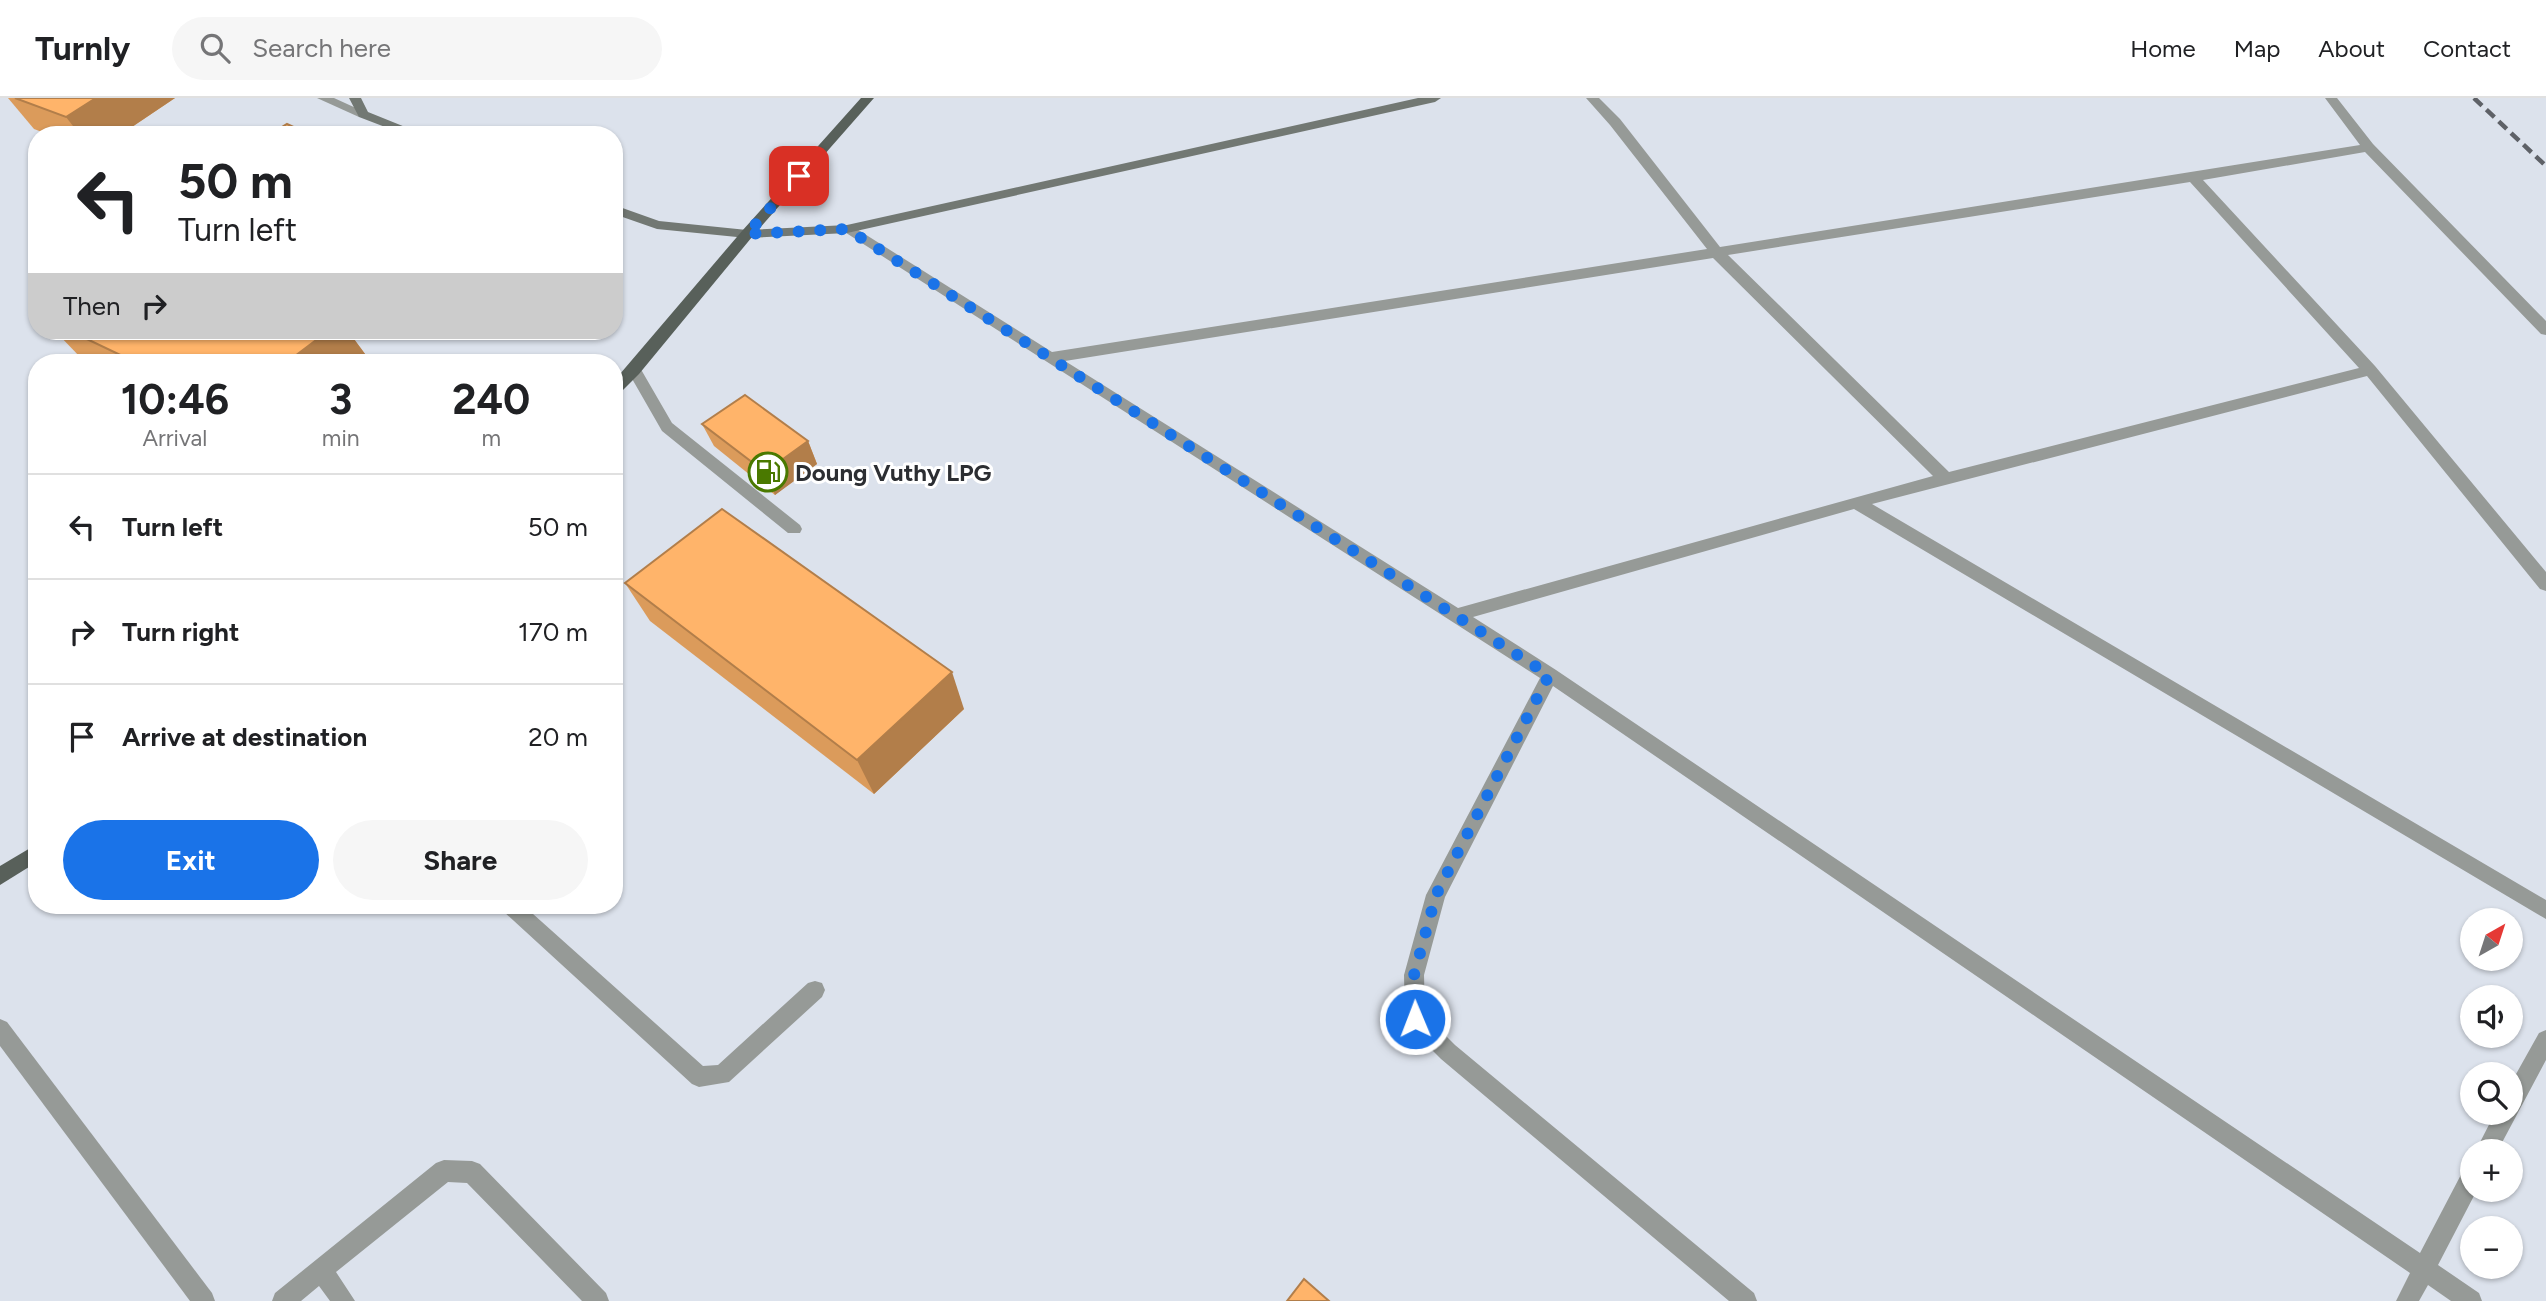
<!DOCTYPE html>
<html lang="en">
<head>
<meta charset="utf-8">
<style>
	body { margin:0; font-family:Figtree,sans-serif; background:#f6f6f6; color:#202124; height:100vh; display:flex; flex-direction:column; font-size:26px; white-space:nowrap }
	* { box-sizing:border-box; margin:0 }
	p { font-size:23px; color:#757577 }
	.icon { flex:none; width:38px; height:38px; fill:none; stroke:currentColor; stroke-width:2; stroke-linecap:round; stroke-linejoin:round }
	.map { position:relative; flex:1; overflow:hidden }
	.details { position:absolute; left:28px; top:256px; width:595px; height:560px; display:flex; flex-direction:column; background:#fff; border-radius:28px; box-shadow:0 2px 5px #0004 }
	.details>* { flex:none }
	.hud { position:absolute; left:28px; top:28px; width:595px; height:214px; border-radius:28px; box-shadow:0 2px 5px #0004; background:#fff; color:#202124; overflow:hidden }
	.needle { width:46px; rotate:39deg }
	.fabs { position:absolute; left:2460px; top:810px; display:grid; gap:14px }
	.fabs a { display:grid; place-items:center; width:63px; height:63px; border-radius:50%; background:#fff; box-shadow:0 2px 5px #0004; font-size:35px }
	.pin { position:absolute; display:grid; place-items:center; width:60px; height:60px; color:#fff; margin:-30px; border-radius:14px; box-shadow:0 4px 10px #0006 }
	.me { position:absolute; width:77px; margin:-38px; rotate:359deg; stroke-linejoin:round; filter:drop-shadow(0 0 5px #0008) }
	.turn { display:flex; align-items:center; gap:24px; height:147px; padding:0 35px; font-size:32px }
	.turn .icon { width:91px; height:91px; stroke-width:2.5 }
	.turn b { display:block; font-size:49px; line-height:60px }
	.then { display:flex; align-items:center; height:66px; padding:0 35px; background:#0003; gap:14px; font-size:26px }
	.eta { display:flex; justify-content:space-evenly; align-items:center; height:119px; text-align:center }
	.eta b { font-size:42px; font-weight:700; line-height:49px }
	.cta { display:flex; gap:14px; margin-top:auto; padding:14px 35px }
	.cta a { flex:1; height:80px; border-radius:42px; background:#1a73e8; color:#fff; font-size:28px; font-weight:700; line-height:80px; text-align:center }
	.cta a+a { background:#f6f6f6; color:#202124 }
	ul { padding:0; list-style:none }
	li { display:flex; align-items:center; gap:21px; height:105px; padding:0 35px; border-top:2px solid #e0e0e0 }
	li div { flex:1 }
	li b { display:block; font-size:26px }
	li em { font-style:normal }
	header { display:flex; align-items:center; gap:42px; box-sizing:border-box; height:98px; padding:0 35px; background:#fff; border-bottom:2px solid #e0e0e0 }
	header strong { font-size:33px }
	nav { display:flex; gap:38px; margin-inline-start:auto; font-size:24px }
	.search { width:490px; height:63px; background:#f6f6f6; display:flex; align-items:center; gap:18px; box-sizing:border-box; padding:0 24px; border-radius:38px; color:#757577; font-size:26px }
	.map>svg:first-child { display:block }
	.lines { fill:none; stroke-linecap:round; stroke-linejoin:round }
	.lane { fill:#969a97; fill-rule:evenodd }
	.street { fill:#969a97; fill-rule:evenodd }
	.secondary { fill:#727873; fill-rule:evenodd }
	.primary { fill:#58605a; fill-rule:evenodd }
	.rail { stroke:#5e6167; stroke-width:4.5; stroke-dasharray:11 6; stroke-linecap:butt }
	.wall { fill:#db9b5b }
	.shaded-wall { fill:#b27e4a }
	.building { fill:#ffb46a; stroke:#b27e4a; stroke-width:2 }
	.route { stroke:#1a73e8; stroke-width:12; stroke-dasharray:0 21.6 }
	.labels { text-anchor:middle; dominant-baseline:central; stroke-width:6; stroke-linejoin:round; paint-order:stroke }
	.poi-label { font-size:24px; font-weight:bold; fill:#2c2e32; stroke:#fff; text-anchor:start }
</style>
</head>
<body>
<header>
<strong>Turnly</strong>
<div class="search"><svg class="icon" aria-label="search" viewBox="0 0 24 24"><circle cx="10" cy="10" r="6"/><path d="M15 15l6 6"/></svg>Search here</div>
<nav><a>Home</a><a>Map</a><a>About</a><a>Contact</a></nav>
</header>
<div class="map">
<svg width="2546" height="1203" viewBox="0 0 2546 1203">
	<rect width="100%" height="100%" fill="#dce2ec"/>
	<g class="lines">
		<!-- lane -->
		<g class="lane">
			<path d="M634,267l5,1 33,57 128,102 2,4 -2,4h-12l-126,-102 -35,-61z"/>
			<path d="M501,807h22l180,161 15,-1 90,-82 7,-2 7,2 3,7 -3,7 -93,85 -30,5 -7,-3 -189,-173z"/>
			<path d="M0,921l7,3 205,271 3,8h-25l-190,-255z"/>
			<path d="M444,1062l28,1 8,3 126,129 3,8h-27l-115,-118 -19,-1 -112,90 19,29h-25l-11,-15 -18,15h-29l3,-8 161,-130z"/>
		</g>
		<!-- street -->
		<g class="street">
			<path d="M317,0h17l35,16 -2,3h-8z"/>
			<path d="M1586,0h13l21,21 100,128 640,-102 -35,-47h12l36,46 173,177v14l-5,-1 -176,-182 -162,28 172,186 171,206v19l-6,-2 -173,-213 -495,128 674,396v19l-692,-410 -381,108 83,53 864,583 45,-86 8,-3v26h4l-39,75 41,28 3,8h-31l-23,-16 -9,16h-23l14,-28 -857,-587 -108,211 -21,78 1,40 30,30 299,248 3,8h-28l-288,-242 -33,-33 -3,-7 -1,-44 22,-80 114,-217 -700,-449 7,-4 5,1 200,126 655,-103 -97,-124zM2190,84l169,186 -410,104 -221,-217zM1713,160l220,218 -475,132 -393,-247z"/>
			<path d="M2546,932v30l-49,92h-22l20,-39h16v-30l28,-50z"/>
		</g>
		<!-- secondary -->
		<g class="secondary">
			<path d="M349,0h12l7,14 57,23h-19l-47,-18z"/>
			<path d="M1418,0h23l-6,4 -588,131 -100,5 -90,-9 -43,-15v-9l45,16 88,9 100,-5z"/>
		</g>
		<!-- primary -->
		<g class="primary">
			<path d="M861,0h13l-122,139 -113,137 -20,20 -5,1v-14l128,-150z"/>
			<path d="M37,746v18l-37,23v-19z"/>
		</g>
		<!-- rail -->
		<path class="rail" d="M2474,0l72,68"/>
	</g>
	<!-- wall -->
	<g class="wall">
		<path d="M8,0h167l-55,37h-70l-16,-6z"/>
		<path d="M55,233h293l23,31h-282l-7,-3z"/>
		<path d="M702,326l106,17 9,23 -42,31 -61,-49z"/>
		<path d="M625,485l339,126 -90,85 -224,-173z"/>
	</g>
	<!-- shaded-wall -->
	<g class="shaded-wall">
		<path d="M96,0h79l-55,37h-40l-14,-18z"/>
		<path d="M328,233h20l23,31h-84z"/>
		<path d="M808,343l9,23 -42,31 -10,-23z"/>
		<path d="M952,574l12,37 -90,85 -17,-34z"/>
	</g>
	<!-- building -->
	<g class="building">
		<path d="M15,0h81l-30,19z"/>
		<path d="M287,26l22,10 -1,1h-39z"/>
		<path d="M70,233h258l-41,31h-152z"/>
		<path d="M745,297l63,46 -43,31 -63,-48z"/>
		<path d="M722,411l230,163 -95,88 -232,-177z"/>
		<path d="M1304,1181l25,22h-42z"/>
	</g>
	<g class="lines">
		<!-- route -->
		<path class="route" d="M799,78l-52,58 100,-5 702,446 -113,220 -22,80 1,44"/>
	</g>
	<!-- icons -->
	<defs>
		<symbol id="fuel-ring" viewBox="-11 -11 22 22"><circle r="9.5" fill="#fff" stroke="#4a7900" stroke-width="1.5"/><path d="M-5.5-6h7V0h2V4h1.3V-2.5L3-4.5l.8-.8L6-3V5H2.5V1h-1V6h-7ZM-4.2-4.7v3.2H.2V-4.7Z" fill="#4a7900"/></symbol>
	</defs>
	<g fill-rule="evenodd">
		<use href="#fuel-ring" x="746" y="352" width="44" height="44"/>
	</g>
	<g class="labels">
		<!-- poi labels -->
		<g class="poi-label">
			<text x="795" y="374">Doung Vuthy LPG</text>
		</g>
	</g>
</svg>
<div class="fabs">
<a><svg class="needle" viewBox="-14 -14 28 28"><path d="M0-13l5 13h-10z" fill="#e53935"/><path d="M0 13l5-13h-10z" fill="#757577"/></svg></a>
<a><svg class="icon" aria-label="sound" viewBox="0 0 24 24"><path d="M4 9h4l5-4v14l-5-4H4zM17 9q2 3 0 6"/></svg></a>
<a><svg class="icon" aria-label="search" viewBox="0 0 24 24"><circle cx="10" cy="10" r="6"/><path d="M15 15l6 6"/></svg></a>
<a>+</a>
<a>−</a>
</div>
<div class="pin" style="left:799px;top:78px;background:#d93025"><svg class="icon" aria-label="arrive" viewBox="0 0 24 24"><path d="M6 21V4h12l-3 4 3 4H6"/></svg></div>
<svg class="me" style="left:1415px;top:921px" viewBox="-20 -20 40 40"><circle r="17" fill="#1a73e8" stroke="#fff" stroke-width="3"/><path d="M0-11L8 9 0 5-8 9z" fill="#fff"/></svg>
<div class="hud">
<div class="turn"><svg class="icon" aria-label="left" viewBox="0 0 24 24"><path d="M17 20v-9H6M10 6l-5 5 5 5"/></svg><div><b>50 m</b>Turn left</div></div>
<div class="then">Then<svg class="icon" aria-label="right" viewBox="0 0 24 24"><path d="M7 20v-9h11M14 6l5 5-5 5"/></svg></div>
</div>
<section class="details">
<div class="eta">
<div><b>10:46</b><p>Arrival</p></div>
<div><b>3</b><p>min</p></div>
<div><b>240</b><p>m</p></div>
</div>
<ul>
<li><svg class="icon" aria-label="left" viewBox="0 0 24 24"><path d="M17 20v-9H6M10 6l-5 5 5 5"/></svg><div><b>Turn left</b></div><em>50 m</em></li>
<li><svg class="icon" aria-label="right" viewBox="0 0 24 24"><path d="M7 20v-9h11M14 6l5 5-5 5"/></svg><div><b>Turn right</b></div><em>170 m</em></li>
<li><svg class="icon" aria-label="arrive" viewBox="0 0 24 24"><path d="M6 21V4h12l-3 4 3 4H6"/></svg><div><b>Arrive at destination</b></div><em>20 m</em></li>
</ul>
<div class="cta"><a>Exit</a><a>Share</a></div>
</section>
</div>
</body>
</html>
